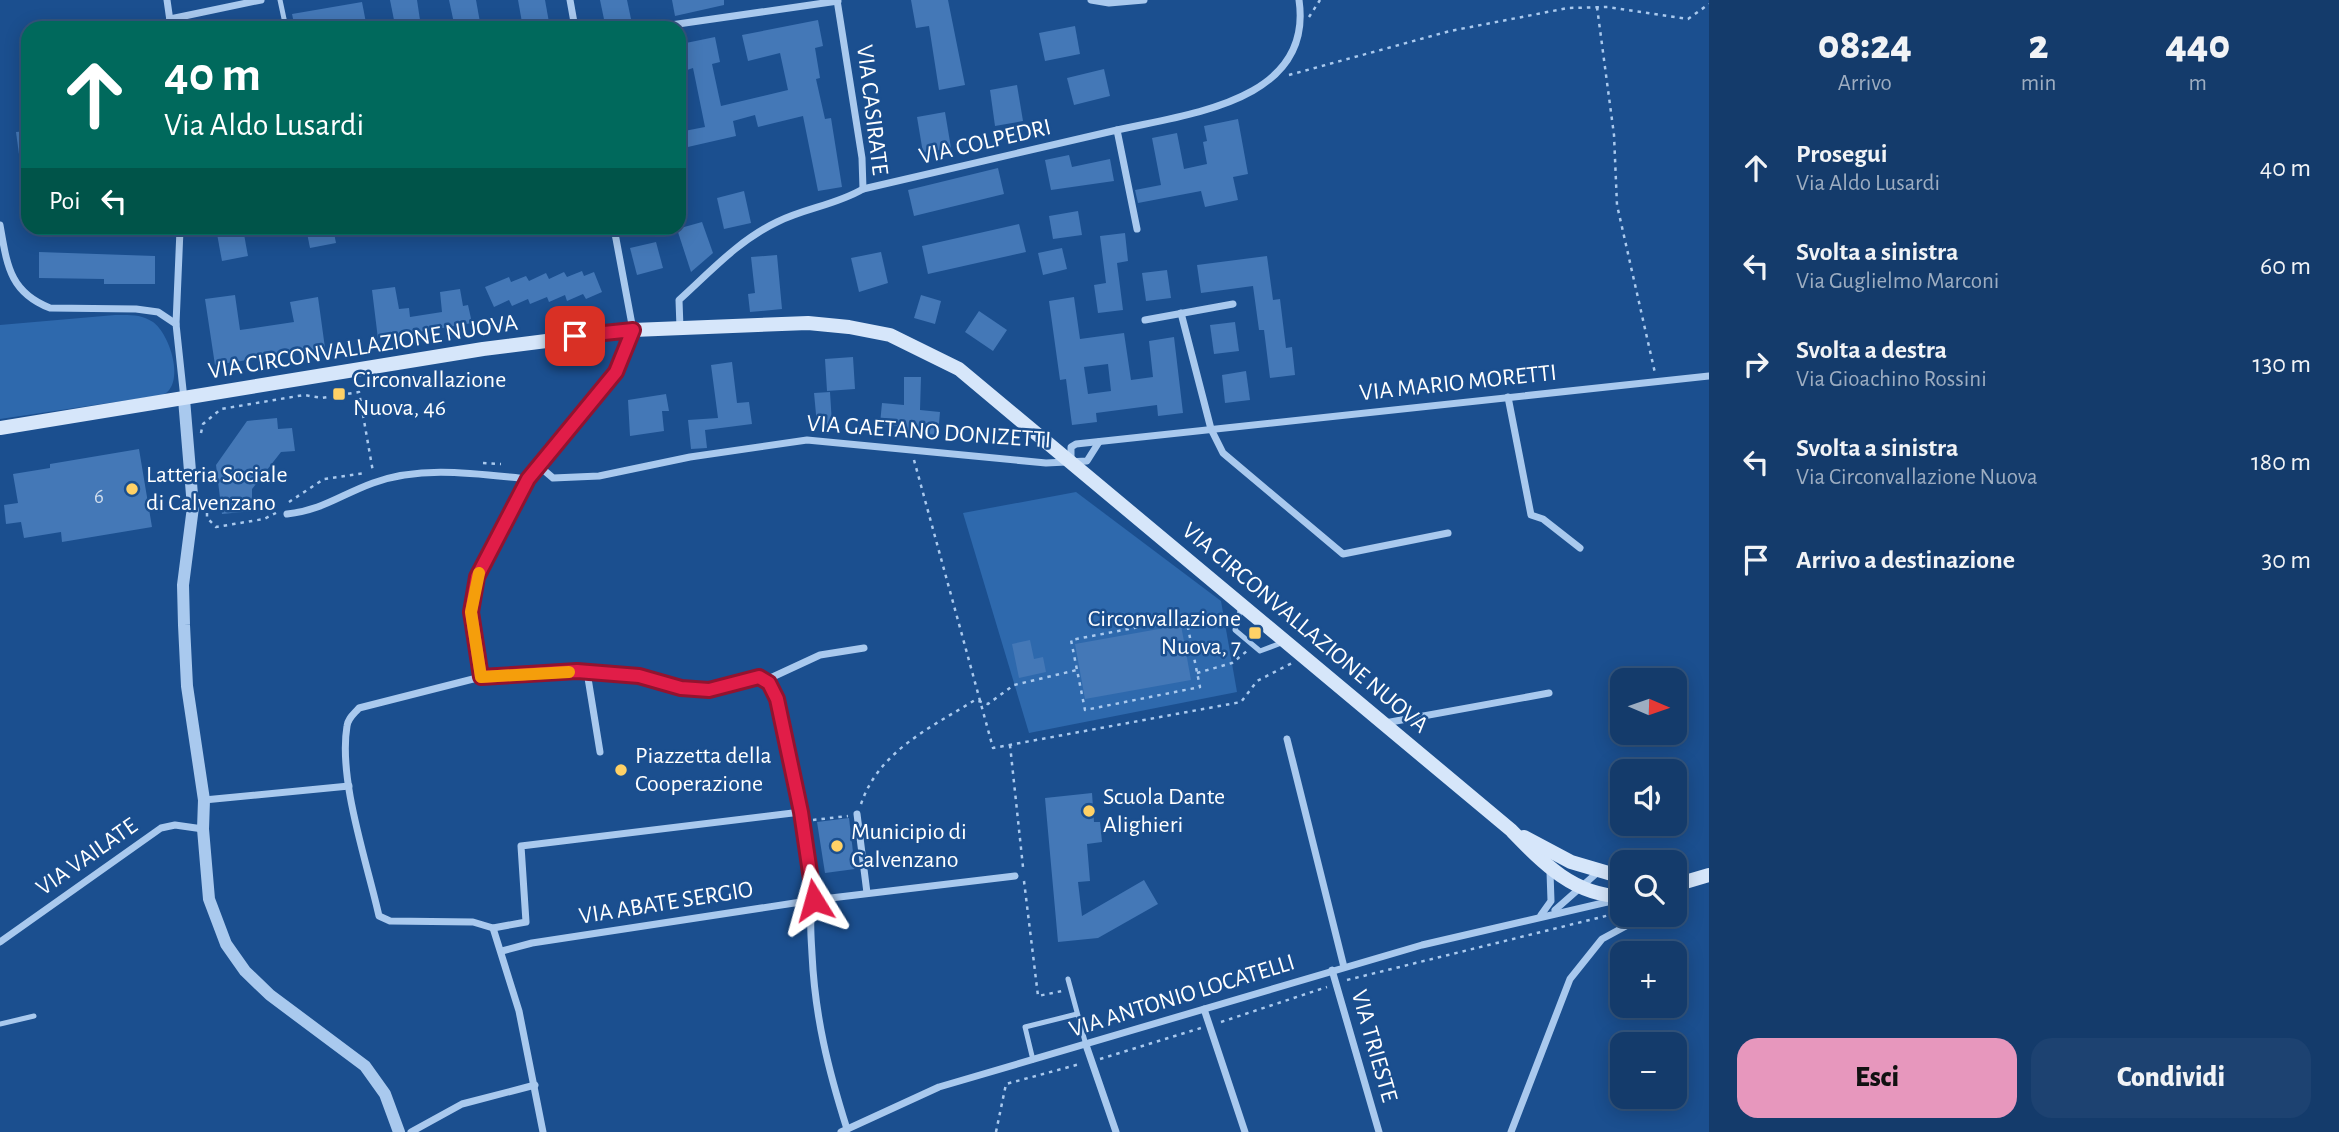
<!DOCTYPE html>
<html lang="it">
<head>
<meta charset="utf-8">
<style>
	body { margin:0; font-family:"Alegreya Sans",sans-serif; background:#1d4271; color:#f1f3f6; height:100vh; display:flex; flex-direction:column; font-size:26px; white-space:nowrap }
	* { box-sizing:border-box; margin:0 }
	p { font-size:23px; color:#9dadc1 }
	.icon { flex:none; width:38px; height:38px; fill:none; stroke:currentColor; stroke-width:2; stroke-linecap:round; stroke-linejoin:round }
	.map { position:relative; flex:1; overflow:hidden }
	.side { display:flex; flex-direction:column; background:#143b6b; width:630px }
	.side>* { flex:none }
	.banner { position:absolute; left:21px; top:21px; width:665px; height:214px; border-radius:21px; box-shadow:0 4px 18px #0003,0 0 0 2px #33557e; background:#00695c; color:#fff; overflow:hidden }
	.needle { width:46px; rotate:92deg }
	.tools { position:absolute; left:1610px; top:668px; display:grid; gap:14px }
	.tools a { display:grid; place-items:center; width:77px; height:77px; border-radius:14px; background:#143b6b; box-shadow:0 4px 18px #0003,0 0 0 2px #33557e; font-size:35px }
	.pin { position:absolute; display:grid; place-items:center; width:60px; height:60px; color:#fff; margin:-30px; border-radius:14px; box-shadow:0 4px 10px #0006 }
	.me { position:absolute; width:77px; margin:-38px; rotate:352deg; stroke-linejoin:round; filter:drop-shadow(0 0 5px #0008) }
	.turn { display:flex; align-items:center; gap:24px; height:147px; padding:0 28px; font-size:32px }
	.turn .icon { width:91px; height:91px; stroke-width:2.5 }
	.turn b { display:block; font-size:49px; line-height:60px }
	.then { display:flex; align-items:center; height:66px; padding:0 28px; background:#0003; gap:14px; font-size:26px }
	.eta { display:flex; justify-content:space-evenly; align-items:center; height:119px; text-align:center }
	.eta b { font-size:42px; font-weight:800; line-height:49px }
	.action { display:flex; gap:14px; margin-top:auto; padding:14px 28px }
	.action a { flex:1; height:80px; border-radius:21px; background:#e797bd; color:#111; font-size:28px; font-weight:800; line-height:80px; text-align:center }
	.action a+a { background:#1d4271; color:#f1f3f6 }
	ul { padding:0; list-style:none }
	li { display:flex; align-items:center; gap:21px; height:98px; padding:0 28px }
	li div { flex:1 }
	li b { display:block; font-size:26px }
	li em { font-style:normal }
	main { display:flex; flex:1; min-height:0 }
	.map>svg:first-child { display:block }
	.green { fill:#2e69ad }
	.building { fill:#4478b7; fill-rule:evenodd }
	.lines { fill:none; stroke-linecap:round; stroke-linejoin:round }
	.path { stroke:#a9c9ee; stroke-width:2.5; stroke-dasharray:3.5 5; stroke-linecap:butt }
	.service { stroke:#a9c9ee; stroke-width:5 }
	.minor { stroke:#a9c9ee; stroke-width:7 }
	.tertiary { stroke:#a9c9ee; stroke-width:12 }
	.secondary { stroke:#d6e6fa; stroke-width:14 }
	.route-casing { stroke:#92132f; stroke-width:18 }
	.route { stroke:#e11d48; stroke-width:12 }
	.slow { stroke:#f59e0b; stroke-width:12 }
	.poi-dot { fill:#ffd166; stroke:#1b4f8f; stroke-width:2.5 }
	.labels { text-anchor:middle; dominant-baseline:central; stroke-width:5; stroke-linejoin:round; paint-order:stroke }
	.number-label { font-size:21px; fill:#d0dded }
	.street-label { font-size:24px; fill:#fff; stroke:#1b4f8f }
	.poi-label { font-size:24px; fill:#fff; stroke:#1b4f8f; text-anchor:start }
</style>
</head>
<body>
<main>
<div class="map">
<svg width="1709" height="1132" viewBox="0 0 1709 1132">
	<rect width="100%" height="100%" fill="#1b4f8f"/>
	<!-- green -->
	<g class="green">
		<path d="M115,315c14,0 26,-1 38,7 17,12 33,62 10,73l-163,24v-94z"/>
		<path d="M1076,492l145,109 16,91 -208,41 -66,-220z"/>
	</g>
	<!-- building -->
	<g class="building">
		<path d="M390,0h27l3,20 -25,5z"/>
		<path d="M449,0h27l5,28h-26z"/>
		<path d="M518,0h27l5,28h-27z"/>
		<path d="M600,0h27l4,19 -26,5z"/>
		<path d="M672,0h52v5l-49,11z"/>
		<path d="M911,0h37l17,85 -26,5 -10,-64 -13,2z"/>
		<path d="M362,2l5,26h-72l-3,-14z"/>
		<path d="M818,20l5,26 -8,2 5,30 -4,1 9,40 6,-1 11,69 -24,4 -15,-75 -45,11 -3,-12 -22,6 3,15 -57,13v-17l26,-5 -12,-59 -6,2 -6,-26 34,-7 5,25 -8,2 9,42 67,-16 -8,-37 -32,8 -6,-26z"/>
		<path d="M1075,26l5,28 -35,7 -6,-28z"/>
		<path d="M1104,69l6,27 -36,9 -7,-27z"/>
		<path d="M1017,85l6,36 -28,5 -5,-36z"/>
		<path d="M945,112l6,36 -28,5 -6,-36z"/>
		<path d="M1238,119l10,55 -15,3 5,23 -33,7 -4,-16 -63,12 -3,-13 26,-5 -9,-47 25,-5 7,36 23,-5 -4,-22 4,-1 -3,-15z"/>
		<path d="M28,131v38h-7l-5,-37z"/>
		<path d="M1069,155l3,12 38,-8 4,22 -63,9 -6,-30z"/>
		<path d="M998,168l6,26 -90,22 -6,-26z"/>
		<path d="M744,191l7,32 -27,6 -7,-31z"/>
		<path d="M1078,211l4,24 -29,4 -4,-23z"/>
		<path d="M702,222l11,31 -22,19 -14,-43z"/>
		<path d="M1019,224l7,28 -98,22 -6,-28z"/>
		<path d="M306,228h27l3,15 -26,5z"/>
		<path d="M243,229l5,27 -26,5 -5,-27z"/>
		<path d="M1125,233l3,28 -11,2 6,47 -25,3 -4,-28 12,-2 -6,-47z"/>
		<path d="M656,242l7,26 -26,7 -7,-27z"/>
		<path d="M1062,248l5,21 -24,6 -5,-22z"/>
		<path d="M39,252l116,4v28h-51v-5l-65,-1z"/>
		<path d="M881,252l7,31 -29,9 -8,-34z"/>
		<path d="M777,255l5,54 -32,3 -2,-18 7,-1 -4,-36z"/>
		<path d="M1267,256l6,44 7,-1 6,49 6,-1 3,28 -25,3 -6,-48h-5l-6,-44 -52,7 -4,-28z"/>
		<path d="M1167,270l4,28 -25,3 -4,-28z"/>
		<path d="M582,271l2,5 10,-4 8,20 -16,7 -3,-5 -16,7 -2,-6 -16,7 -2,-5 -17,7 -2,-5 -16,7 -3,-6 -15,7 -9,-20 24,-10 2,5 15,-6 3,5 17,-8 3,6 15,-7 3,5z"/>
		<path d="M395,287l4,22 10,-1 1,9 32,-5 -2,-20 20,-3 3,17 5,-1 4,18 -94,16 -6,-49z"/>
		<path d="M235,295l5,35 54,-8 -4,-20 28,-5 7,51 -110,17 -10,-66z"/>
		<path d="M921,295l20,6 -6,23 -21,-6z"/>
		<path d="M1074,297l6,42 44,-6 7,47 22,-3 -4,-36 25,-4 9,76 -25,3 -1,-11 -61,8 1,9 -25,3 -6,-46 -6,1 -11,-79zM1108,364l3,27 -23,3 -4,-27z"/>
		<path d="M979,311l28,19 -14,21 -28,-19z"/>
		<path d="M1235,322l4,29 -25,3 -4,-29z"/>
		<path d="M853,357l2,32 -28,2 -2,-32z"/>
		<path d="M732,362l5,41 12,-1 3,22 -47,6 2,18 -16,1 -3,-29 30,-2 -7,-53z"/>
		<path d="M1246,371l4,29 -25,3 -3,-28z"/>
		<path d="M904,377h17l-1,33 20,2 -2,23 -33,-3 1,-5 -26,-3 2,-21 22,2z"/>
		<path d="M830,392l2,32 -15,1 -3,-32z"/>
		<path d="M666,394l3,17h-7l2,20 -34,5 -2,-36z"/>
		<path d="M277,418l1,11 14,-1 3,23 -14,1 -29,37v22l-30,3 -6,-49 31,-44z"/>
		<path d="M139,449l13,78 -90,15 -1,-10 -37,6 -3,-16 -15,2 -2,-19 14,-2 -5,-29 37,-6v-4z"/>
		<path d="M1181,625l10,55 -106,19 -10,-55z"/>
		<path d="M1030,640l4,19 9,-2 3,15 -27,6 -7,-34z"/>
		<path d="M1092,793l2,29h6l2,20 -15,2 3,37 -12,1 4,34 62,-36 14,24 -60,34 -40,4 -13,-144z"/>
		<path d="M849,818l6,51 -30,4 -8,-51z"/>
	</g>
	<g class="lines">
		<!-- path -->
		<g class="path">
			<path d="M1597,7l17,128 3,70 38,168"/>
			<path d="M1309,17l11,-17"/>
			<path d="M1289,75l161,-44 118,-23 40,-1 80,12 21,-15"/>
			<path d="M201,433l2,-9 18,-15 83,-14 18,3 37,-6 14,80"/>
			<path d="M914,460l79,288 248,-46 16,-21 35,-18"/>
			<path d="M483,463l18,1"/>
			<path d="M289,502l35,-23 42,-6"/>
			<path d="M207,513v5l9,9 48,-8 12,-6"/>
			<path d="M1186,618l14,69 -115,23 -14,-70z"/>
			<path d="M1197,673l35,-10 15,-12"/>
			<path d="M1010,745l13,122"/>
			<path d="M861,804c18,-53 69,-76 114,-104l13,4 26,-19 63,-15"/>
			<path d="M813,820l35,-4"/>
			<path d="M1024,881l14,115 24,-5"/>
			<path d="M1347,980l275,-68"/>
			<path d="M1221,1022l106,-35"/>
			<path d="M1100,1059l101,-31"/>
			<path d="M996,1132l10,-48 74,-20"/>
		</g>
		<!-- service -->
		<g class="service">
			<path d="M280,0l6,28"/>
			<path d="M1241,607l-6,23 25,21 24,-9"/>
			<path d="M1068,979l18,66"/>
			<path d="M0,1024l34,-8"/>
			<path d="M1033,1060l-8,-33 52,-13"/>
		</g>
		<!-- minor -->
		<g class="minor">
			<path d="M167,0l4,28"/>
			<path d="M570,0l5,28"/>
			<path d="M837,0l25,158 1,31"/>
			<path d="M1091,0l18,3 35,-3"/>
			<path d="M170,19l91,-19"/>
			<path d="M650,28l188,-27"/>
			<path d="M1117,130c70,-16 197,-28 182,-130"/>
			<path d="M0,225c7,39 9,67 50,83l86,1 22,3 18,12 8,75"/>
			<path d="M43,229l137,3"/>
			<path d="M1181,313l30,116 12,24 120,101 105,-21"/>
			<path d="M1145,320l88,-16"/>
			<path d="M176,324l4,-94"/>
			<path d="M680,328l-1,-28c31,-28 60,-60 98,-78 28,-14 59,-17 86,-33l254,-59 20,99"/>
			<path d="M1508,397l23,118 12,4 37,29"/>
			<path d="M1071,460v-13l5,-3 633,-68"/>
			<path d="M539,466l14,12 46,-2 91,-19 117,-17 239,23 41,-2 12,-19"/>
			<path d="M287,514c36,-4 53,-19 86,-31 49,-18 104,-9 155,-4"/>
			<path d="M587,672l13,80"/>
			<path d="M481,677l-10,-65 6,-35 51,-98 88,-107 17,-42 -19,-102"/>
			<path d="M766,680l-7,-3 -50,13 -28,-1 -42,-13 -62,-5 -96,6 -122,31c-5,6 -11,10 -12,18 -9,54 20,136 32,190l11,5 83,1 20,6 33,-6 -5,-76 280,-34"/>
			<path d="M766,680c24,29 41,175 48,220 -5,18 -3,35 -2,54 3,63 16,115 35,175"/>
			<path d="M766,680l54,-25 44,-7"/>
			<path d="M1385,723l164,-30"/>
			<path d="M1287,739l57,228"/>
			<path d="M204,800l145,-14"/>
			<path d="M857,814l10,79"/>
			<path d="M1555,910l43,-38"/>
			<path d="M1541,915l10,-14 -1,-29"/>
			<path d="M493,928l26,83 24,121"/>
			<path d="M0,942l161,-114 14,-3 28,4"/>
			<path d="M502,951l30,-8 282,-43 201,-24"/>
			<path d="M1332,970l47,162"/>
			<path d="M1204,1009l41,123"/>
			<path d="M1086,1045l30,87"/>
			<path d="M411,1132l51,-28 73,-19"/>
			<path d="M841,1132l98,-45 483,-142 194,-45"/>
			<path d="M1511,1132l59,-153 32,-40 35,-19"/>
		</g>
		<!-- tertiary -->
		<path class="tertiary" d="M184,399l9,108 -10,78 1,40 3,61 17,114 -1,29 6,70 17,45 19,27 25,24 95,71 20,28 14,38"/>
		<!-- secondary -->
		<g class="secondary">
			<path d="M0,428l483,-79 150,-19 175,-7 41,4 41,8 69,34 552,461c31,32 63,66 111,66"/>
			<path d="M1524,837l47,25 51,15"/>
			<path d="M1675,885l34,-10"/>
		</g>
	</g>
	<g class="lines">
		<defs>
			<path id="route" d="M575,336l58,-6 -17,42 -88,107 -51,98 -6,35 10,65 96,-6 62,5 42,12 28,2 50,-13 10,6 8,16 24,113 13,88"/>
		</defs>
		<!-- route casing -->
		<use href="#route" class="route-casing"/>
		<!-- route -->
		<use href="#route" class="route"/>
		<!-- slow -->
		<path class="slow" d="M479,573l-8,39 10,65 88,-5"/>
	</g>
	<!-- markers -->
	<g class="poi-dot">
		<rect x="332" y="387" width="14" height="14" rx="3.5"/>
		<circle cx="132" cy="489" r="7"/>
		<rect x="1248" y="626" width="14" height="14" rx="3.5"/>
		<circle cx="621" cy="770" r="7"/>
		<circle cx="1089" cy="811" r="7"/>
		<circle cx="837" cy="846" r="7"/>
	</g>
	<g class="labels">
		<!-- number labels -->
		<g class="number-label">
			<text x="99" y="496">6</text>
		</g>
		<!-- street labels -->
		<g class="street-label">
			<text transform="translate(872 110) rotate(83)">VIA CASIRATE</text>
			<text transform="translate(985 142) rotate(-13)">VIA COLPEDRI</text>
			<text transform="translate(363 347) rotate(-9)">VIA CIRCONVALLAZIONE NUOVA</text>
			<text transform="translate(1458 383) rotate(-6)">VIA MARIO MORETTI</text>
			<text transform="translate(929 432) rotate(4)">VIA GAETANO DONIZETTI</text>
			<text transform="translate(1305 628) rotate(40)">VIA CIRCONVALLAZIONE NUOVA</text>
			<text transform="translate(87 857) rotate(-35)">VIA VAILATE</text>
			<text transform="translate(666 903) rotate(-9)">VIA ABATE SERGIO</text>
			<text transform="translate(1182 996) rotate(-17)">VIA ANTONIO LOCATELLI</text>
			<text transform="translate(1374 1046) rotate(74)">VIA TRIESTE</text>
		</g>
		<!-- poi labels -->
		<g class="poi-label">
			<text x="353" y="380">Circonvallazione<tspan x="353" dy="28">Nuova, 46</tspan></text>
			<text x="146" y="475">Latteria Sociale<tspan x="146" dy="28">di Calvenzano</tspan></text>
			<text x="1241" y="619" text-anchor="end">Circonvallazione<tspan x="1241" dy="28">Nuova, 7</tspan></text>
			<text x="635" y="756">Piazzetta della<tspan x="635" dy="28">Cooperazione</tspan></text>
			<text x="1103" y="797">Scuola Dante<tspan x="1103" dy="28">Alighieri</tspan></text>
			<text x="851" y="832">Municipio di<tspan x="851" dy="28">Calvenzano</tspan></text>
		</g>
	</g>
</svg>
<div class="tools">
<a><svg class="needle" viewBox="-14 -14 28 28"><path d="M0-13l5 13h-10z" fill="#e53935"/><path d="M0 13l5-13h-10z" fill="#9dadc1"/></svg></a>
<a><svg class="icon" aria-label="sound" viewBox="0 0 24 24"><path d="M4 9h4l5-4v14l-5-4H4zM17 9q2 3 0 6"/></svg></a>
<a><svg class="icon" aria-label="search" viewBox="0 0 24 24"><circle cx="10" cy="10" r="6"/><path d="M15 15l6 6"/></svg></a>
<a>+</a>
<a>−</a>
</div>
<div class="pin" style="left:575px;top:336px;background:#d93025"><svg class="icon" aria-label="arrive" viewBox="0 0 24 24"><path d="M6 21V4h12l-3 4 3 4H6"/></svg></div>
<svg class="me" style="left:814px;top:900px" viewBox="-20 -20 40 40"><path d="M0-17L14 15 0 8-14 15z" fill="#e11d48" stroke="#fff" stroke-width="4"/></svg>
<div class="banner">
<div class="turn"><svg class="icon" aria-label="ahead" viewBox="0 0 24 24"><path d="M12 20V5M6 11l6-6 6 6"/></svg><div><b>40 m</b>Via Aldo Lusardi</div></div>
<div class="then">Poi<svg class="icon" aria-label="left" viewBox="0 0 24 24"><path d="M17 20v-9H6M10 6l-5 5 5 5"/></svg></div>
</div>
</div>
<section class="side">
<div class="eta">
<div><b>08:24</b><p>Arrivo</p></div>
<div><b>2</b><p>min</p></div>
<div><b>440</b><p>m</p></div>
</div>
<ul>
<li><svg class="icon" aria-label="ahead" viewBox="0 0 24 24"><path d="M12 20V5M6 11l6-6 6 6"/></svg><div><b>Prosegui</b><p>Via Aldo Lusardi</p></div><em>40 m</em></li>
<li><svg class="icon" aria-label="left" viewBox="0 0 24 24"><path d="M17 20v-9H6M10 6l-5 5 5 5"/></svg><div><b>Svolta a sinistra</b><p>Via Guglielmo Marconi</p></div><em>60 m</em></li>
<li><svg class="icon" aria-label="right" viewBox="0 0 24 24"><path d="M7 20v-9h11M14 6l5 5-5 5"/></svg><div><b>Svolta a destra</b><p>Via Gioachino Rossini</p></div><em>130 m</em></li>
<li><svg class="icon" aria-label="left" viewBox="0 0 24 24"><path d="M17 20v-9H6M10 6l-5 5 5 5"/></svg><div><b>Svolta a sinistra</b><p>Via Circonvallazione Nuova</p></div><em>180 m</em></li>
<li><svg class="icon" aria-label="arrive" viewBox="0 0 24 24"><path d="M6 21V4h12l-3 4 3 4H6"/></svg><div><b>Arrivo a destinazione</b></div><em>30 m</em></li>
</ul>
<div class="action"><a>Esci</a><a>Condividi</a></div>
</section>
</main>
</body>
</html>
